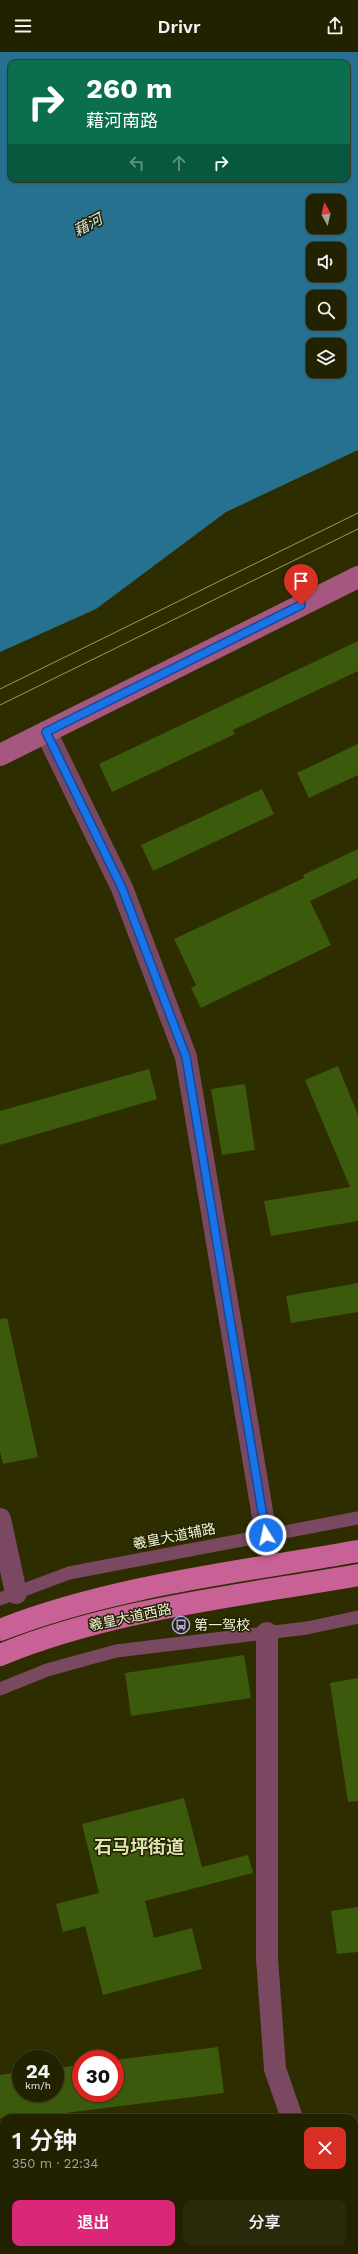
<!DOCTYPE html>
<html lang="zh">
<head>
<meta charset="utf-8">
<style>
	body { margin:0; font-family:"Work Sans","Noto Sans SC",sans-serif; background:#2a2a0a; color:#f1f3f6; height:100vh; display:flex; flex-direction:column; font-size:15px; white-space:nowrap }
	* { box-sizing:border-box; margin:0 }
	p { font-size:13px; color:#a2a499 }
	.icon { flex:none; width:22px; height:22px; fill:none; stroke:currentColor; stroke-width:2; stroke-linecap:round; stroke-linejoin:round }
	.map { position:relative; flex:1; overflow:hidden }
	.sheet { position:absolute; left:0px; top:2062px; width:358px; height:140px; display:flex; flex-direction:column; background:#220; border-radius:12px 12px 0 0; box-shadow:0 1px 3px #0004,0 0 0 1px #3f3f22 }
	.sheet>* { flex:none }
	.hud { position:absolute; left:8px; top:8px; width:342px; height:122px; border-radius:8px; box-shadow:0 1px 3px #0004,0 0 0 1px #3f3f22; background:#0b6e4f; color:#fff; overflow:hidden }
	.needle { width:26px; rotate:352deg }
	.fabs { position:absolute; left:306px; top:142px; display:grid; gap:8px }
	.fabs a { display:grid; place-items:center; width:40px; height:40px; border-radius:8px; background:#220; box-shadow:0 1px 3px #0004,0 0 0 1px #3f3f22; font-size:20px }
	.speed { position:absolute; left:12px; top:1998px; display:flex; gap:8px; font-size:20px; font-weight:700; text-align:center }
	.speed>* { display:grid; place-content:center; width:52px; height:52px; border-radius:50%; background:#220; box-shadow:0 1px 3px #0004,0 0 0 1px #3f3f22; line-height:1 }
	.speed small { font-size:10px; font-weight:400 }
	.speed .limit { border:6px solid #d22; background:#fff; color:#111 }
	.pin { position:absolute; display:grid; place-items:center; width:34px; height:34px; color:#fff; margin:-41px -17px; border-radius:50% 50% 50% 0; rotate:-45deg; box-shadow:0 0 4px #0007 }
	.pin .icon { rotate:45deg }
	.me { position:absolute; width:44px; margin:-22px; rotate:350deg; stroke-linejoin:round; filter:drop-shadow(0 0 3px #0008) }
	.turn { display:flex; align-items:center; gap:14px; height:84px; padding:0 12px; font-size:18px }
	.turn .icon { width:52px; height:52px; stroke-width:2.5 }
	.turn b { display:block; font-size:28px; line-height:34px }
	.lanes { display:flex; align-items:center; height:38px; padding:0 12px; background:#0003; justify-content:center; gap:20px; direction:ltr }
	.lanes .off { opacity:.35 }
	.round { display:grid; place-items:center; flex:none; width:42px; height:42px; border-radius:8px; background:#2a2a0a }
	.summary { display:flex; align-items:center; justify-content:space-between; height:68px; padding:0 12px }
	h1 { font-size:24px; font-weight:600; line-height:30px }
	.cta { display:flex; gap:8px; margin-top:auto; padding:8px 12px }
	.cta a { flex:1; height:46px; border-radius:8px; background:#db2777; color:#fff; font-size:16px; font-weight:600; line-height:46px; text-align:center }
	.cta a+a { background:#2a2a0a; color:#f1f3f6 }
	header { display:flex; justify-content:space-between; align-items:center; height:52px; padding:0 12px; background:#220; font-size:18px; font-weight:600 }
	.map>svg:first-child { display:block }
	.water { fill:#267190; fill-rule:evenodd }
	.building { fill:#3c5a0b }
	.lines { fill:none; stroke-linecap:round; stroke-linejoin:round }
	.lane { stroke:#7a4861; stroke-width:13 }
	.street { stroke:#7a4861; stroke-width:22 }
	.secondary { stroke:#a6577f; stroke-width:22 }
	.primary { stroke:#c76196; stroke-width:22 }
	.tram { stroke:#969774; stroke-width:1 }
	.route-casing { stroke:#114b97; stroke-width:10 }
	.route { stroke:#1a73e8; stroke-width:7 }
	.labels { text-anchor:middle; dominant-baseline:central; stroke-width:3; stroke-linejoin:round; paint-order:stroke }
	.street-label { font-size:14px; fill:#f1f3da; stroke:#232301 }
	.poi-label { font-size:14px; fill:#f1f3da; stroke:#232301; text-anchor:start }
	.water-label { font-size:15px; font-style:italic; fill:#d3e8f3; stroke:#232301 }
	.district-label { font-size:18px; font-weight:bold; fill:#e1e3b0; stroke:#232301 }
</style>
</head>
<body>
<header><svg class="icon" aria-label="menu" viewBox="0 0 24 24"><path d="M4 6h16M4 12h16M4 18h16"/></svg>Drivr<svg class="icon" aria-label="share" viewBox="0 0 24 24"><path d="M12 15V3M7 8l5-5 5 5M5 13v7h14v-7"/></svg></header>
<div class="map">
<svg width="358" height="2202" viewBox="0 0 358 2202">
	<rect width="100%" height="100%" fill="#2d2d00"/>
	<!-- water -->
	<path class="water" d="M0,0h358v398l-132,62 -130,97 -96,43zM11,11h336v116h-336zM313,149h26v26h-26zM313,197h26v26h-26zM313,245h26v26h-26zM313,293h26v26h-26z"/>
	<!-- building -->
	<g class="building">
		<path d="M358,589v30l-125,59 2,4 -123,58 -13,-28z"/>
		<path d="M358,692v31l-49,23 -12,-25z"/>
		<path d="M262,737l12,25 -121,57 -12,-26z"/>
		<path d="M358,797v29l-48,23 21,44 -130,63 -10,-20 5,-3 -22,-46 130,-61 -1,-3z"/>
		<path d="M338,1014l20,49v106l-87,15 -7,-35 86,-14 -45,-107z"/>
		<path d="M149,1017l8,30 -157,46v-34z"/>
		<path d="M245,1032l10,66 -33,5 -11,-66z"/>
		<path d="M358,1231v29l-67,11 -5,-27z"/>
		<path d="M7,1266l31,139 -35,7 -3,-12v-133z"/>
		<path d="M244,1603l7,43 -120,18 -6,-43z"/>
		<path d="M358,1626v123l-10,1 -18,-119z"/>
		<path d="M184,1746l18,69 46,-12 5,18 -108,28 9,37 38,-10 10,41 -99,26 -18,-69 -22,6 -7,-28 43,-11 -17,-69z"/>
		<path d="M358,1855v45l-21,2 -6,-43z"/>
		<path d="M218,1995l6,46 -198,25h-26v-43l21,-3v21h34v-25l26,-3v28h34v-33z"/>
	</g>
	<g class="lines">
		<!-- lane -->
		<g class="lane">
			<path d="M0,1547l69,-26 289,-55"/>
			<path d="M0,1637l47,-19 69,-19 191,-23 51,-11"/>
		</g>
		<!-- street -->
		<g class="street">
			<path d="M46,680l76,156 64,169 80,478"/>
			<path d="M0,1467l16,74"/>
			<path d="M267,1581v325l8,111 17,49"/>
			<path d="M325,2202l2,-4"/>
		</g>
		<!-- secondary -->
		<path class="secondary" d="M0,703l358,-178"/>
		<!-- primary -->
		<g class="primary">
			<path d="M0,1578c112,-44 239,-58 358,-79"/>
			<path d="M0,1603c112,-46 239,-59 358,-80"/>
		</g>
		<!-- tram -->
		<g class="tram">
			<path d="M0,637l358,-176"/>
			<path d="M0,653l358,-176"/>
		</g>
	</g>
	<g class="lines">
		<defs>
			<path id="route" d="M266,1483l-80,-478 -64,-169 -76,-156 255,-127"/>
		</defs>
		<!-- route casing -->
		<use href="#route" class="route-casing"/>
		<!-- route -->
		<use href="#route" class="route"/>
	</g>
	<!-- icons -->
	<defs>
		<symbol id="bus-ring" viewBox="-11 -11 22 22"><circle r="9.5" fill="#232301" stroke="#b5acf8" stroke-width="1.5"/><path d="M-5-6H5V4H4V6H2V4H-2V6H-4V4H-5ZM-3.5-4V0h7V-4ZM-3.5 1.2v1.5H-2V1.2ZM2 1.2v1.5H3.5V1.2Z" fill="#b5acf8"/></symbol>
	</defs>
	<g fill-rule="evenodd">
		<use href="#bus-ring" x="171" y="1563" width="20" height="20"/>
	</g>
	<g class="labels">
		<!-- street labels -->
		<g class="street-label">
			<text transform="translate(174 1484) rotate(-11)">羲皇大道辅路</text>
			<text transform="translate(130 1565) rotate(-12)">羲皇大道西路</text>
		</g>
		<!-- poi labels -->
		<g class="poi-label">
			<text x="194" y="1573">第一驾校</text>
		</g>
		<!-- water labels -->
		<g class="water-label">
			<text transform="translate(88 173) rotate(-28)">藉河</text>
		</g>
		<!-- district labels -->
		<g class="district-label">
			<text x="139" y="1794">石马坪街道</text>
		</g>
	</g>
</svg>
<div class="fabs">
<a><svg class="needle" viewBox="-14 -14 28 28"><path d="M0-13l5 13h-10z" fill="#e53935"/><path d="M0 13l5-13h-10z" fill="#a2a499"/></svg></a>
<a><svg class="icon" aria-label="sound" viewBox="0 0 24 24"><path d="M4 9h4l5-4v14l-5-4H4zM17 9q2 3 0 6"/></svg></a>
<a><svg class="icon" aria-label="search" viewBox="0 0 24 24"><circle cx="10" cy="10" r="6"/><path d="M15 15l6 6"/></svg></a>
<a><svg class="icon" aria-label="layers" viewBox="0 0 24 24"><path d="M12 4l9 5-9 5-9-5zM3 14l9 5 9-5"/></svg></a>
</div>
<div class="speed"><div>24<small>km/h</small></div><div class="limit">30</div></div>
<div class="pin" style="left:301px;top:553px;background:#d93025"><svg class="icon" aria-label="arrive" viewBox="0 0 24 24"><path d="M6 21V4h12l-3 4 3 4H6"/></svg></div>
<svg class="me" style="left:266px;top:1483px" viewBox="-20 -20 40 40"><circle r="17" fill="#1a73e8" stroke="#fff" stroke-width="3"/><path d="M0-11L8 9 0 5-8 9z" fill="#fff"/></svg>
<div class="hud">
<div class="turn"><svg class="icon" aria-label="right" viewBox="0 0 24 24"><path d="M7 20v-9h11M14 6l5 5-5 5"/></svg><div><b>260 m</b>藉河南路</div></div>
<div class="lanes"><svg class="icon off" aria-label="left" viewBox="0 0 24 24"><path d="M17 20v-9H6M10 6l-5 5 5 5"/></svg><svg class="icon off" aria-label="ahead" viewBox="0 0 24 24"><path d="M12 20V5M6 11l6-6 6 6"/></svg><svg class="icon" aria-label="right" viewBox="0 0 24 24"><path d="M7 20v-9h11M14 6l5 5-5 5"/></svg></div>
</div>
<section class="sheet">
<div class="summary"><div><h1>1 分钟</h1><p>350 m · 22:34</p></div><a class="round" style="background:#d93025;color:#fff"><svg class="icon" aria-label="close" viewBox="0 0 24 24"><path d="M6 6l12 12M18 6L6 18"/></svg></a></div>
<div class="cta"><a>退出</a><a>分享</a></div>
</section>
</div>
</body>
</html>
